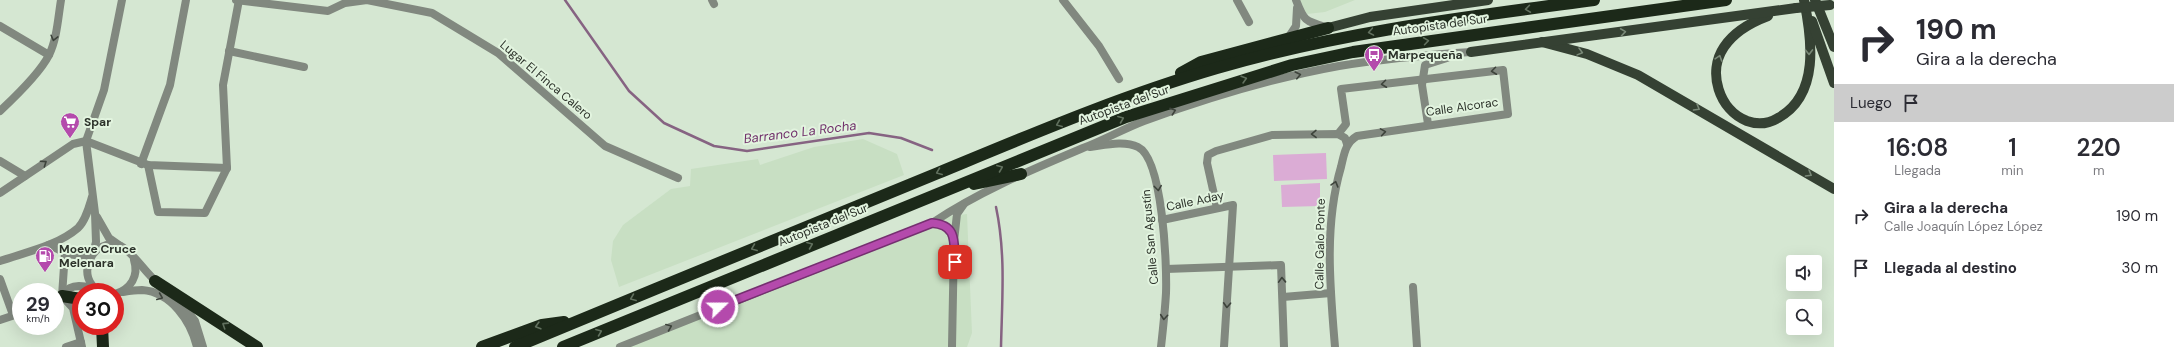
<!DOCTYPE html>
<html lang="es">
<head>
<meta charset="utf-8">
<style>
	body { margin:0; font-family:"DM Sans",sans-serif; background:#f2f2f3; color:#2b2b33; height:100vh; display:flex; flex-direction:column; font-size:15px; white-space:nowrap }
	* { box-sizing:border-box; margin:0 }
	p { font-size:13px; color:#7c7c81 }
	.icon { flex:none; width:22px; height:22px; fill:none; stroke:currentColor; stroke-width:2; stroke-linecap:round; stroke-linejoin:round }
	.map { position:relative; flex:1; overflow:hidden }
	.details { display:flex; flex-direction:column; background:#fff; width:340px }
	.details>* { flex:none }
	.guide { background:#fff; color:#2b2b33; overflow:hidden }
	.buttons { position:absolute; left:1786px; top:255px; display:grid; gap:8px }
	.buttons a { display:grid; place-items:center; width:36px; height:36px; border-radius:4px; background:#fff; box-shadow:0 4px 16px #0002; font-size:20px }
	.speed { position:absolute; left:12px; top:283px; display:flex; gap:8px; font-size:20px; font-weight:700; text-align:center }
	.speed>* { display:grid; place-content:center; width:52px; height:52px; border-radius:50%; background:#fff; box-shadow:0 4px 16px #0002; line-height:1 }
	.speed small { font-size:10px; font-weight:400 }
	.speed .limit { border:6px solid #d22; background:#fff; color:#111 }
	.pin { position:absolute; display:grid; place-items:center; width:34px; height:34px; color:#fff; margin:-17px; border-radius:8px; box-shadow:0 2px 6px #0006 }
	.me { position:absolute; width:44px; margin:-22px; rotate:68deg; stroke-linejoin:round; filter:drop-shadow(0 0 3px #0008) }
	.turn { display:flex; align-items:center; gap:14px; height:84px; padding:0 16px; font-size:18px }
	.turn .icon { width:52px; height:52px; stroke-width:2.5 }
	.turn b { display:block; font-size:28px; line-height:34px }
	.then { display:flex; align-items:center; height:38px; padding:0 16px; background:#0003; gap:8px; font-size:15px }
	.eta { display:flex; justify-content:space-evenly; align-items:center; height:68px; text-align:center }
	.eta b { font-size:24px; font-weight:600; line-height:28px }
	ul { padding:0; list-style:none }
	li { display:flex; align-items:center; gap:12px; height:52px; padding:0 16px }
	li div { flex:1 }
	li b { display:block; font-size:15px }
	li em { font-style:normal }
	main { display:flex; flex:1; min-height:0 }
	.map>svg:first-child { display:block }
	.built { fill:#c8dfc3 }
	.green { fill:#dbacd5 }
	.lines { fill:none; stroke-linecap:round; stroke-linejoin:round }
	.stream { stroke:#866382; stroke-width:2.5 }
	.minor { stroke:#81887f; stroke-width:8 }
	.tertiary { stroke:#81887f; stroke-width:8 }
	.primary { stroke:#354133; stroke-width:10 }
	.motorway { stroke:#1c2919; stroke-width:12 }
	.primary-bridge { stroke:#354133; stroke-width:10 }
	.oneway { stroke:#61705e }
	.oneway2 { stroke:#7a8978 }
	.oneway3 { stroke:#3d433b }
	.route-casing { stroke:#753070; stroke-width:10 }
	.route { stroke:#b44aac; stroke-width:7 }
	.labels { text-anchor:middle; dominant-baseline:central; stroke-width:4; stroke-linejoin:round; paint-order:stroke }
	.street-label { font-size:12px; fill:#2c322a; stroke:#e2f4df }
	.poi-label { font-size:12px; font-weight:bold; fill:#2c322a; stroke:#e2f4df; text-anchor:start }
	.water-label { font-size:13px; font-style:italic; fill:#702f6a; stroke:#e2f4df }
</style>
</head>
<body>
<main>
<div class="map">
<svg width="1834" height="347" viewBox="0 0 1834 347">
	<rect width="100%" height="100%" fill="#d5e7d2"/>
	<!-- built -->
	<g class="built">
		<path d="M1299,0h56l-30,12 -18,2z"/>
		<path d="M863,139l34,15 7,21 -285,112 -8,-27 2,-19 10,-16 48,-36 19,-3 1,-17 67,-10 2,6 54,-18z"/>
		<path d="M967,214l5,119 -5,14h-341l306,-128z"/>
	</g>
	<!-- green -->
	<g class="green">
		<path d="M1326,153l1,26 -53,2 -1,-26z"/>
		<path d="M1320,183v23l-38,1 -1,-22z"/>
	</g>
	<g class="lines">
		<!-- stream -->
		<g class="stream">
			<path d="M565,0l64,91 35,32 50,23 33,5 122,-18 32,5 31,12"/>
			<path d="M996,207c10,47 6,93 5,140"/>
		</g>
		<!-- minor -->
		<g class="minor">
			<path d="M236,0l92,11 17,-8 22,-3 65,13 66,40 107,93 73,32"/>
			<path d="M712,0l2,4"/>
			<path d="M1063,0l36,46 20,33"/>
			<path d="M1237,0l12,22"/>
			<path d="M1296,0c8,21 9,21 30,27"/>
			<path d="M0,26l49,29"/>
			<path d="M1288,38l8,-12 1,-18"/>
			<path d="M229,51l75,16"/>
			<path d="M0,111c15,-14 40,-38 49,-56 8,-16 9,-37 12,-55"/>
			<path d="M1428,124l-6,-39 3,-20 22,-7"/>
			<path d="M1090,147c15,-2 34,-7 48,0 25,12 29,119 28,146 -1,18 -3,36 -5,54"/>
			<path d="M0,161l25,15"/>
			<path d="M141,164l29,-79 16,-85"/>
			<path d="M148,165l10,47 47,1 22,-45 -4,-83 16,-85"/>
			<path d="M0,193l73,-49 13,-3 62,24 79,3"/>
			<path d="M1217,208l-10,-45 1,-8 8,-4 56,-16 66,-1 7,4 2,6"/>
			<path d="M1162,220l71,-15 -9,142"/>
			<path d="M932,223c48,-32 99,-53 151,-75 21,-8 40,-19 61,-27 63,-23 128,-43 195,-55 43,-7 87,-11 132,-14"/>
			<path d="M49,245c15,7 26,14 43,9"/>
			<path d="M65,252l-3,44 11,12 9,39"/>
			<path d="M0,261c26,-9 57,-15 78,-33 8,-8 11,-21 14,-31"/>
			<path d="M1166,269l115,-4 3,82"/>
			<path d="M0,279l13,36"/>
			<path d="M1413,287l4,60"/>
			<path d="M1283,297l48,-4"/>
			<path d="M55,300c6,-3 10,-9 15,-12 7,-4 18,-1 26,1"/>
			<path d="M0,320l21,-7"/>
			<path d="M66,347l15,-5"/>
			<path d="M620,347l312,-124c14,1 18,5 22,18"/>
			<path d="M952,347l2,-106 3,-27 7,-10"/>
			<path d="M1335,347c-5,-60 -11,-122 6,-180 3,-12 4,-24 16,-31l151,-22 -5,-44 -162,19 5,35 -8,10"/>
		</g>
		<!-- tertiary -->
		<g class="tertiary">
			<path d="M97,217l12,21 10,7"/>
			<path d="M93,253l3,-11 -1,-29 -9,-72 18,-51 18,-90"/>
			<path d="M101,292c-28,-13 -9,-57 20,-46 12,6 25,28 37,37"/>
			<path d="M123,292c6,-1 12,-2 19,-2 29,2 49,31 55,57"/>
			<path d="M115,294c16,-5 24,-18 19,-34"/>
			<path d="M178,299l17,22 8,26"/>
		</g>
		<!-- primary -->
		<g class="primary">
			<path d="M1815,0l19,47"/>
			<path d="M1768,16c-16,6 -34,16 -44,31 -17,25 -5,63 23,74 11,4 21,3 31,-3 42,-23 34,-79 26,-118"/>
			<path d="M1812,21l22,62"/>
			<path d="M1328,28l42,-11 118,-17"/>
			<path d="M1542,42l45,12 51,21 196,114"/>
			<path d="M1471,52l325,-44"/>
		</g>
		<!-- motorway -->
		<g class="motorway">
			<path d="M1181,73l20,-11 127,-34"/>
			<path d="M974,184l47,-10"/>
			<path d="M155,281l102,66"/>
			<path d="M100,291v1"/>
			<path d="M62,296l19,3"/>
			<path d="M102,326l1,21"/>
			<path d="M482,347l60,-22 22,-3"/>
			<path d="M515,347c141,-58 282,-117 423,-174 92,-38 183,-77 279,-105 123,-36 250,-51 377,-68"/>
			<path d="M563,347l563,-230 166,-52 61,-13 373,-52"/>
		</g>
		<!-- primary-bridge -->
		<path class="primary-bridge" d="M1796,8l34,-3"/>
	</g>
	<!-- one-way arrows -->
	<defs><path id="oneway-chevron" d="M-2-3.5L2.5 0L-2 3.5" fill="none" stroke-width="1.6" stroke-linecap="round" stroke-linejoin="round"/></defs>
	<g class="oneway">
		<use href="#oneway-chevron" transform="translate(1528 9) rotate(172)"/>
		<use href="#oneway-chevron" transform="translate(1371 32) rotate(170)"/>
		<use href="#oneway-chevron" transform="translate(1426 41) rotate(-8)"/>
		<use href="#oneway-chevron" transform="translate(1244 79) rotate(-16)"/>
		<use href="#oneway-chevron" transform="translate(1121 119) rotate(-22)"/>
		<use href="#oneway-chevron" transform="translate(1059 124) rotate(158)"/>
		<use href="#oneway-chevron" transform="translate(1000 168) rotate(-22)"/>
		<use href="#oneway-chevron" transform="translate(939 172) rotate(158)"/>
		<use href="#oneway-chevron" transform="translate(810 245) rotate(-22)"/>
		<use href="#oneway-chevron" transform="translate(754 248) rotate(158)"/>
		<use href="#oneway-chevron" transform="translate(633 298) rotate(158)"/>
		<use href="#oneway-chevron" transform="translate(225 325) rotate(-147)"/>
		<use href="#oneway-chevron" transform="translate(538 326) rotate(164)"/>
		<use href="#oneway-chevron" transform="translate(599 332) rotate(-22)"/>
	</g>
	<g class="oneway2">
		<use href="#oneway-chevron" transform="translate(1623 32) rotate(-8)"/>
		<use href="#oneway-chevron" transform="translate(1580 52) rotate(15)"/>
		<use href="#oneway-chevron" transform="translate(1809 52) rotate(89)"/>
		<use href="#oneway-chevron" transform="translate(1719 58) rotate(-72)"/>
		<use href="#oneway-chevron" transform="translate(1697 108) rotate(30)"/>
		<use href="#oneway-chevron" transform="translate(1809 174) rotate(30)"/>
	</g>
	<g class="oneway3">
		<use href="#oneway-chevron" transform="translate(54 38) rotate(104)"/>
		<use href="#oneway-chevron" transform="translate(1494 71) rotate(173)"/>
		<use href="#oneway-chevron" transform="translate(1298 75) rotate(-13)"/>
		<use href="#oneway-chevron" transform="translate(1384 84) rotate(173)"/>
		<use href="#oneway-chevron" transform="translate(1173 111) rotate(-19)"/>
		<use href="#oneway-chevron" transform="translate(1383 132) rotate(-9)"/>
		<use href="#oneway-chevron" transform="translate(1314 134) rotate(179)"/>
		<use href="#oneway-chevron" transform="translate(44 163) rotate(-34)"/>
		<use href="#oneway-chevron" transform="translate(1335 184) rotate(-74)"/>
		<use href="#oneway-chevron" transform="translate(1158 188) rotate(83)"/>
		<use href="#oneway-chevron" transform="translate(1282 280) rotate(-92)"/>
		<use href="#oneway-chevron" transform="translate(160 297) rotate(23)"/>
		<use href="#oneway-chevron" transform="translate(1227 305) rotate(93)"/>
		<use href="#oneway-chevron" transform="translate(1164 317) rotate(95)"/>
		<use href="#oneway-chevron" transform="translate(669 327) rotate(-22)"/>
	</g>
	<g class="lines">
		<defs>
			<path id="route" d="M718,307l214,-84c25,2 22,18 23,39"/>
		</defs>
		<!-- route casing -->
		<use href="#route" class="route-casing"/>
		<!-- route -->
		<use href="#route" class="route"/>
	</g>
	<!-- icons -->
	<defs>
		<symbol id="bus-pin" viewBox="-11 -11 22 30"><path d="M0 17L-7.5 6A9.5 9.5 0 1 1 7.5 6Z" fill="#b44aac" stroke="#e2f4df"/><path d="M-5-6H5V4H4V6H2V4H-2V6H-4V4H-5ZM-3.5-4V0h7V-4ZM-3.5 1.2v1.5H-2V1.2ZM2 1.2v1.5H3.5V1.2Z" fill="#fff"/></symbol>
		<symbol id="supermarket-pin" viewBox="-11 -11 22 30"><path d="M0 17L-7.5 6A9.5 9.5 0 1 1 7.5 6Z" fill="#b44aac" stroke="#e2f4df"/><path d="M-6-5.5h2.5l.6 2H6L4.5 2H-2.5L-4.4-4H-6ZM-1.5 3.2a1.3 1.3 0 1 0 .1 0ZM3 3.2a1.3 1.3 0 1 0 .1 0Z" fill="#fff"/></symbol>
		<symbol id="fuel-pin" viewBox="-11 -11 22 30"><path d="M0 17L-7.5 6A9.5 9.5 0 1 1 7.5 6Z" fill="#b44aac" stroke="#e2f4df"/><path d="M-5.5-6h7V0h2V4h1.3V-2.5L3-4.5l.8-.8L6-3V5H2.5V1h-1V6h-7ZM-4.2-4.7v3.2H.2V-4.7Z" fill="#fff"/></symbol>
	</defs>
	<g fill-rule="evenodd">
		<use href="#bus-pin" x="1363" y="44" width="22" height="30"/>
		<use href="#supermarket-pin" x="59" y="111" width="22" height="30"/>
		<use href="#fuel-pin" x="34" y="245" width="22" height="30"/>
	</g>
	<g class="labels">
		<!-- street labels -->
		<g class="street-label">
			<text transform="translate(1440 25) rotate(-8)">Autopista del Sur</text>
			<text transform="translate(546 80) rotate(40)">Lugar El Finca Calero</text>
			<text transform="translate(1124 105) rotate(-20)">Autopista del Sur</text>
			<text transform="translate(1462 107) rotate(-8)">Calle Alcorac</text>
			<text transform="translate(1195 201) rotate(-12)">Calle Aday</text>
			<text transform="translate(823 225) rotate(-22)">Autopista del Sur</text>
			<text transform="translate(1150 237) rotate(-95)">Calle San Agustín</text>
			<text transform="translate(1320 244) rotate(-89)">Calle Galo Ponte</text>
		</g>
		<!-- poi labels -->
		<g class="poi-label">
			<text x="1388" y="55">Marpequeña</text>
			<text x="84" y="122">Spar</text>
			<text x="59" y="249">Moeve Cruce<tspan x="59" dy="14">Melenara</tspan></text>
		</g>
		<!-- water labels -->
		<g class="water-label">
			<text transform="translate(800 132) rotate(-7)">Barranco La Rocha</text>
		</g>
	</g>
</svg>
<div class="buttons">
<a><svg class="icon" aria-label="sound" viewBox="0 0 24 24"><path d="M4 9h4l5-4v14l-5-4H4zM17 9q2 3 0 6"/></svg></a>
<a><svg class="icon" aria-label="search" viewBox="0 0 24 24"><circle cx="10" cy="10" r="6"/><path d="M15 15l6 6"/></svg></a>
</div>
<div class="speed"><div>29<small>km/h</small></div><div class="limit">30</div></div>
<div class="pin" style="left:955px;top:262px;background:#d93025"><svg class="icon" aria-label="arrive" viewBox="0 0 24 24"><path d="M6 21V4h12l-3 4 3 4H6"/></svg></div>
<svg class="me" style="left:718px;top:307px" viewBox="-20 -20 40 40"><circle r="17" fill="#b44aac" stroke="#fff" stroke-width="3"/><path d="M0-11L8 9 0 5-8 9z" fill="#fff"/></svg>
</div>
<section class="details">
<div class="guide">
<div class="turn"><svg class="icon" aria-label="right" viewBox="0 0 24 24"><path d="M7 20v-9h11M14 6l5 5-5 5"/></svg><div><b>190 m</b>Gira a la derecha</div></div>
<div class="then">Luego<svg class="icon" aria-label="arrive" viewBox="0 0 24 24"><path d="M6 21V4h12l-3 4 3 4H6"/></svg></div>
</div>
<div class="eta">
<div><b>16:08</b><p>Llegada</p></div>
<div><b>1</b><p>min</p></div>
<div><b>220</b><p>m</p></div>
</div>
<ul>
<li><svg class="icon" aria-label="right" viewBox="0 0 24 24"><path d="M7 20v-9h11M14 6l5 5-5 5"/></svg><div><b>Gira a la derecha</b><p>Calle Joaquín López López</p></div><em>190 m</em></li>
<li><svg class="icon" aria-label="arrive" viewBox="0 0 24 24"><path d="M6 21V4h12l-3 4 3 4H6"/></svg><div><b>Llegada al destino</b></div><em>30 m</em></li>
</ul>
</section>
</main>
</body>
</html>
